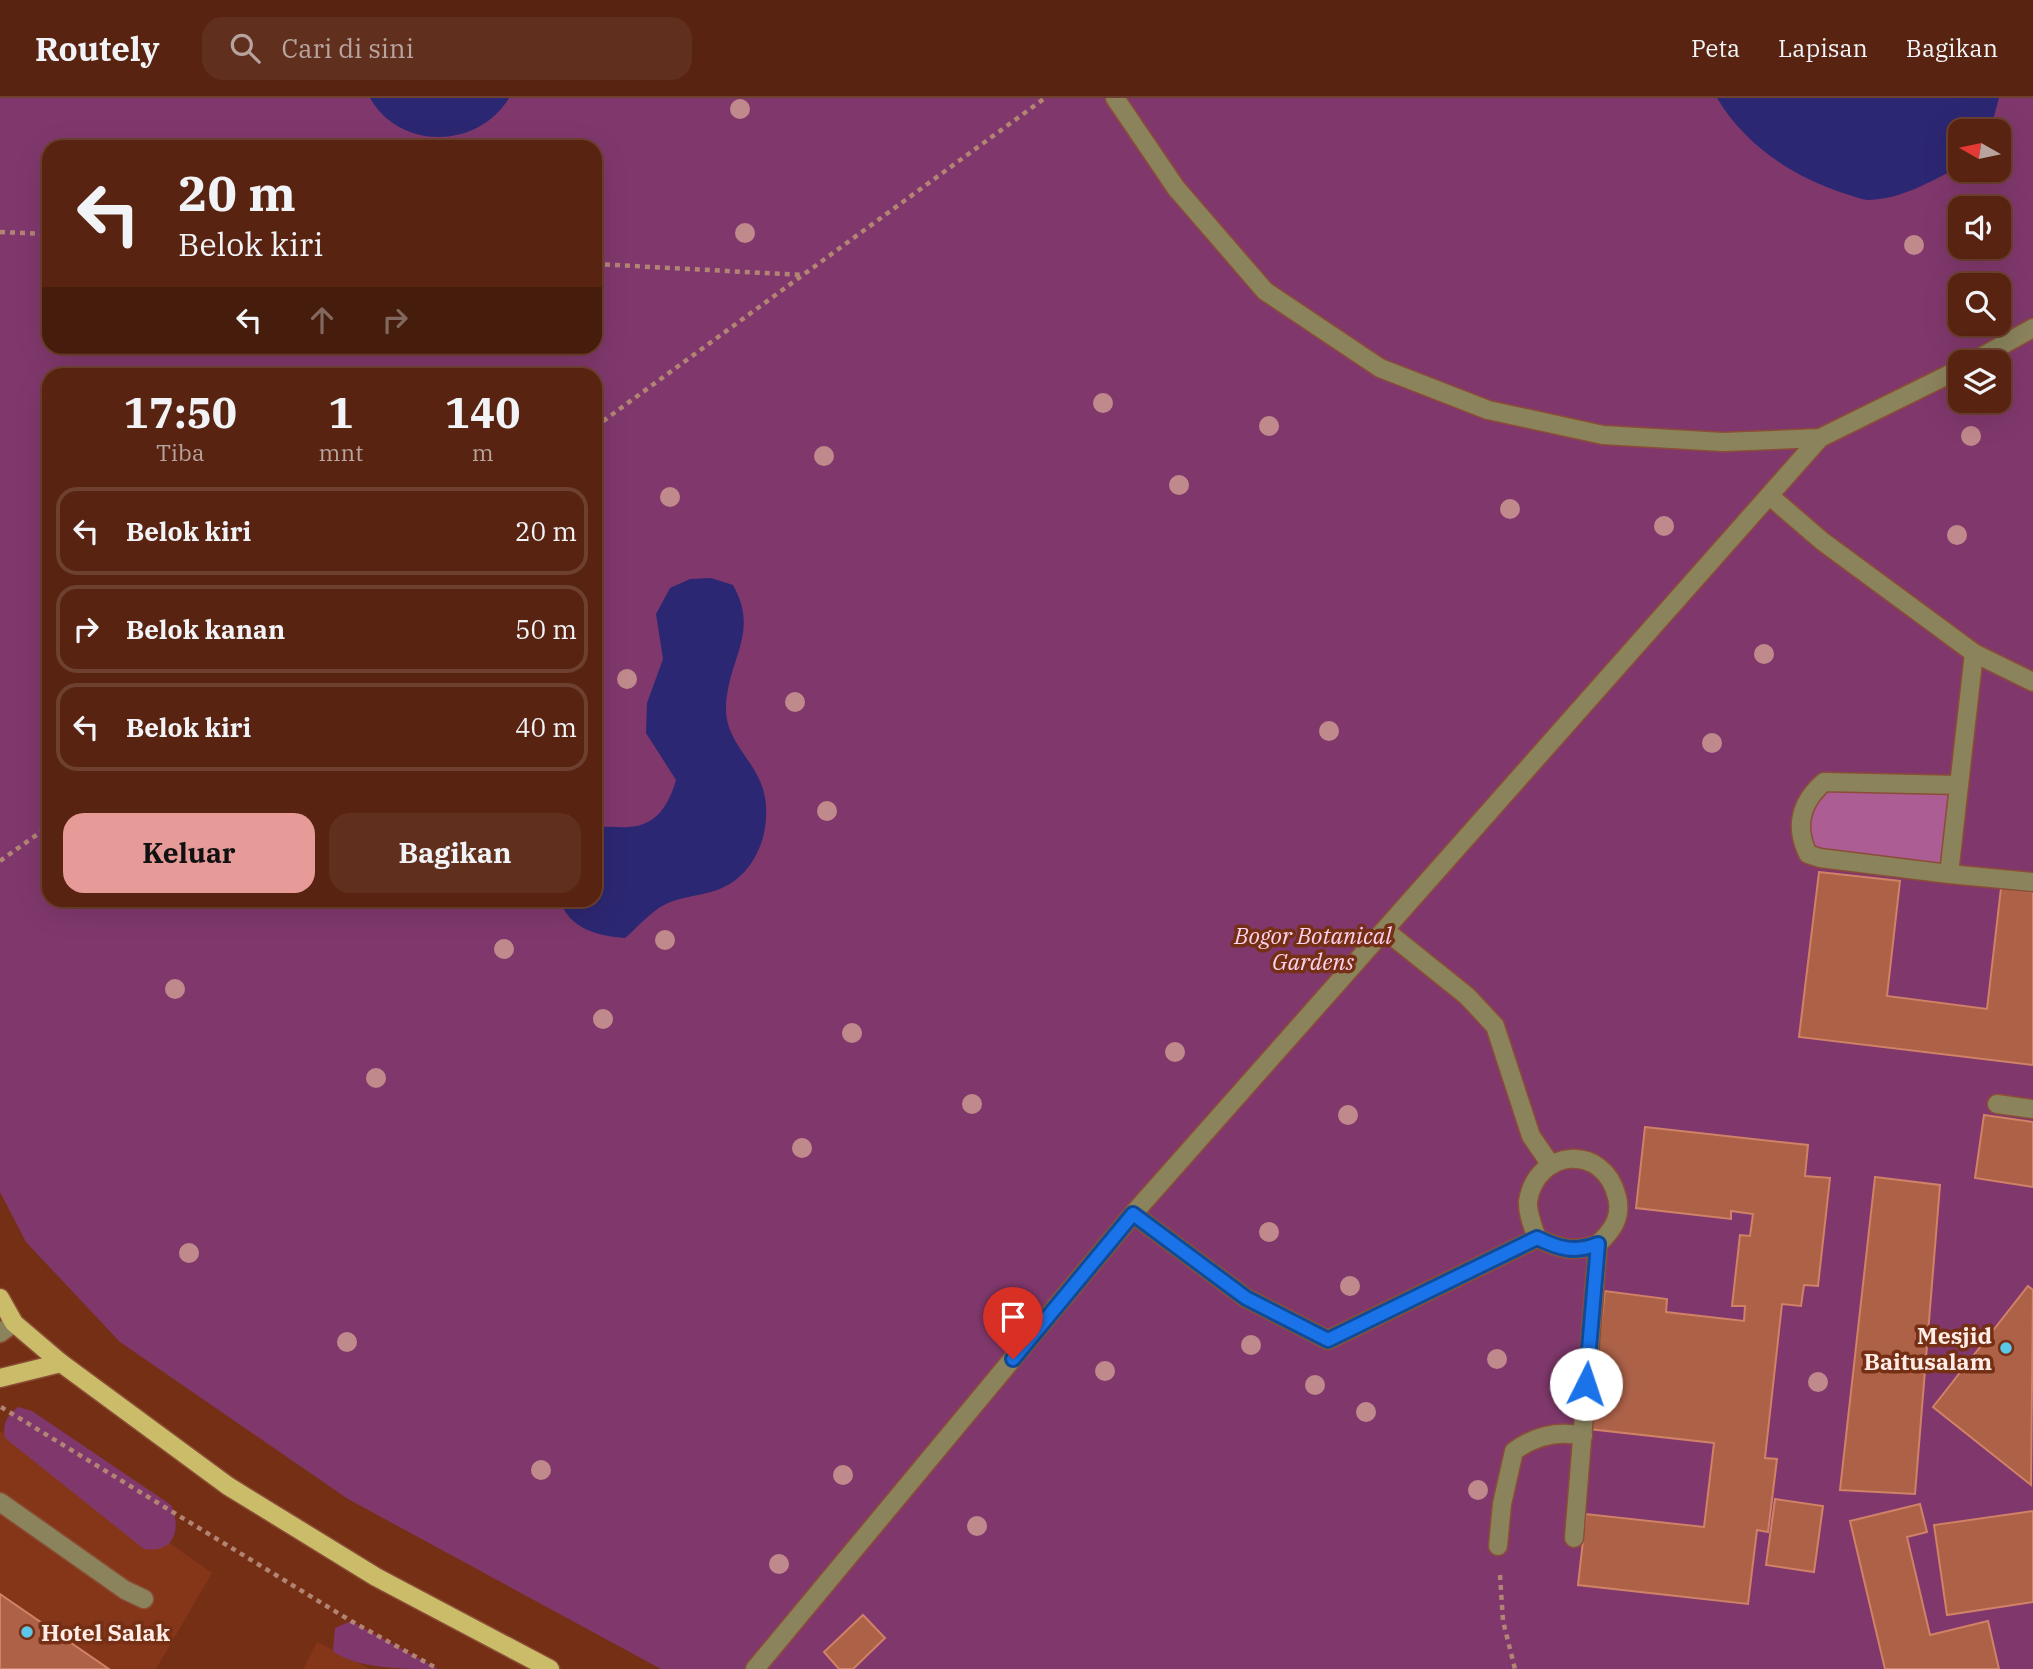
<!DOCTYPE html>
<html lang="id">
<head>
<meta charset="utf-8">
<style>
	body { margin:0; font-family:"IBM Plex Serif",serif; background:#612f1e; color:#f1f3f6; height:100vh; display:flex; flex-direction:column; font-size:26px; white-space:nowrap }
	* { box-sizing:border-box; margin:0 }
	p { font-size:23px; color:#b7a49f }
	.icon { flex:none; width:38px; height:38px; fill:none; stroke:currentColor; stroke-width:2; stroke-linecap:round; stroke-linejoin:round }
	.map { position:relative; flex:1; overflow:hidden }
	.details { position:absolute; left:42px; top:270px; width:560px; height:539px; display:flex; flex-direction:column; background:#582310; border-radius:21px; box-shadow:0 7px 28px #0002,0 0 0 2px #6d4030 }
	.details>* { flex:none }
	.banner { position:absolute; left:42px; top:42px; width:560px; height:214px; border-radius:21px; box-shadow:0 7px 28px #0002,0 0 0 2px #6d4030; background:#582310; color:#f1f3f6; overflow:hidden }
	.needle { width:46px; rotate:279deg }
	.tools { position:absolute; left:1948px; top:21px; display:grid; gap:14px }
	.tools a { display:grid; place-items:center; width:63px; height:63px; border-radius:14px; background:#582310; box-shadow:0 7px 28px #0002,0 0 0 2px #6d4030; font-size:35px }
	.pin { position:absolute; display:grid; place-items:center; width:60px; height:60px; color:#fff; margin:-72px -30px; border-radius:50% 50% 50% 0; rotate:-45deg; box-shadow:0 0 7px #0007 }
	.pin .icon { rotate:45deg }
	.me { position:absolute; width:77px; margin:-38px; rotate:4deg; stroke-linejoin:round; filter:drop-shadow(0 0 5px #0008) }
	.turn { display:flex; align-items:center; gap:24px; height:147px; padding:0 21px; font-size:32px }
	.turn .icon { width:91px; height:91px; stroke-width:2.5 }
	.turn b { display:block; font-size:49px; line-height:60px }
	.lanes { display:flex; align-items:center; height:66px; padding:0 21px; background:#0003; justify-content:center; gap:35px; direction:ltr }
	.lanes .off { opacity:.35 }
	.eta { display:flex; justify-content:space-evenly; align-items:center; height:119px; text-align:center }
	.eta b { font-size:42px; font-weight:700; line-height:49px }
	.button { display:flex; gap:14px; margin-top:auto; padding:14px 21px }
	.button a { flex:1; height:80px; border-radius:21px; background:#e69b98; color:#111; font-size:28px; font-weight:700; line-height:80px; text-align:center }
	.button a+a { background:#612f1e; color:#f1f3f6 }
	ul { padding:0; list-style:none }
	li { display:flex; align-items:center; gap:21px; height:88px; margin:0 14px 10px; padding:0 7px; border:4px solid #6d4030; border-radius:21px }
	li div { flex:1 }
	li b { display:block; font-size:26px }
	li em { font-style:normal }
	header { display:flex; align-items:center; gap:42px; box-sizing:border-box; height:98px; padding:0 35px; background:#582310; border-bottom:2px solid #6d4030 }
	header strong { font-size:33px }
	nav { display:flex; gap:38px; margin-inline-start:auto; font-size:24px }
	.search { width:490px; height:63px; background:#612f1e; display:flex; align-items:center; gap:18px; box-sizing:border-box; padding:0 24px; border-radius:21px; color:#b7a49f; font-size:26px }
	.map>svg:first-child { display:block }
	.built { fill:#853619 }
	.green { fill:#80386c; fill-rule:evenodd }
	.forest { fill:#ac5d94 }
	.water { fill:#2c2772 }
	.building { fill:#ad6248; stroke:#d08166; stroke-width:2 }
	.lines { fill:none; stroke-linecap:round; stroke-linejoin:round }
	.minor-casing { stroke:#8b4d36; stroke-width:21 }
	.major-casing { stroke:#8b4d36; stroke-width:21 }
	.path { stroke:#b28473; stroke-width:4.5; stroke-dasharray:5 5; stroke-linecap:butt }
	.minor { stroke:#8a835c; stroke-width:18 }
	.major { stroke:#cabc69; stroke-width:18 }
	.tree { fill:#c0898c }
	.route-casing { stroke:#114b97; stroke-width:18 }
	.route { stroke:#1a73e8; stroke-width:12 }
	.poi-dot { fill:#5bc8e7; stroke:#752f15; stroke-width:2.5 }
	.labels { text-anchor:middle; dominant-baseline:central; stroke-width:7; stroke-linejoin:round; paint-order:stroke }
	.park-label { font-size:23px; font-style:italic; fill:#fed2ee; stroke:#752f15 }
	.poi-label { font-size:23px; font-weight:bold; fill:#feece6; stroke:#752f15; text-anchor:end }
</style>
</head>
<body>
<header>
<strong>Routely</strong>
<div class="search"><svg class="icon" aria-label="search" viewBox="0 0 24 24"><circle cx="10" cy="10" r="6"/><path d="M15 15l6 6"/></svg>Cari di sini</div>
<nav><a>Peta</a><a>Lapisan</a><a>Bagikan</a></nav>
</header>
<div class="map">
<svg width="2033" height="1571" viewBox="0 0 2033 1571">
	<rect width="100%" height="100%" fill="#752f15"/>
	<!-- built -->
	<g class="built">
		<path d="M0,1334l14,2 198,139 -56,96h-156z"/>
		<path d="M317,1544l53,27h-67z"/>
	</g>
	<!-- green -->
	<g class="green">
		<path d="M0,0h2033v1571h-1372l-313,-170 -228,-157 -94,-100 -26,-50zM1960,33h38v39h-38zM49,49h546v199h-546zM1960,110h38v39h-38zM1960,187h38v39h-38zM1960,264h38v39h-38zM49,276h546v526h-546z"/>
		<path d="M18,1309l14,4 139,94c11,25 3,48 -27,44l-139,-111c-3,-14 2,-23 13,-31z"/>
		<path d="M351,1523l87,48c-33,0 -82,0 -105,-18l2,-23z"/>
	</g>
	<!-- forest -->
	<path class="forest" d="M1824,684l134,3 -9,89 -141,-20 1,-59z"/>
	<!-- water -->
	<g class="water">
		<path d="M370,0h139c-31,51 -109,53 -139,0z"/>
		<path d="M1717,0h282l-9,33h-30l-1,36c-28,14 -57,32 -90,33 -8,0 -18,-5 -26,-7 -51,-17 -98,-48 -126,-95z"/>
		<path d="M711,480l22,7c27,48 -5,73 -7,122 -1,34 28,52 37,82 11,38 -6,87 -46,101 -16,6 -34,6 -51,14 -15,7 -28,23 -41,34 -27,-2 -56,-9 -65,-38h35v-71c11,-4 22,-1 33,-2 29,-1 41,-23 48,-47l-30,-47 1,-30 16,-44 -7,-45 14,-26 20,-9z"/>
	</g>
	<!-- building -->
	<g class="building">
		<path d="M1819,774l81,9 -13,115 100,13 14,-121 32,4v173l-234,-28z"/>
		<path d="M1984,1017l49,7v65l-58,-9z"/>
		<path d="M1645,1029l163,18 -3,31 25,2 -12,108 -14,-1 -3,21 -19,-2 -17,154 12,1 -9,73 -11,-2 -9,74 -170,-19 8,-71 118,13 10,-84 -125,-14 16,-138 62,8 -1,13 78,9 1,-15h-13l8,-71 10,1 3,-22 -22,-3v8l-95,-11z"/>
		<path d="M1875,1079l65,8 -25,309 -75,-4z"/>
		<path d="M2028,1188l5,4 -2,195 -98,-78z"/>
		<path d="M1775,1401l48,7 -9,66 -48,-7z"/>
		<path d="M1920,1406l7,28 -20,5 23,98 58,-14 11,48h-114l-35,-148z"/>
		<path d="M2033,1413v91l-86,13 -13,-90z"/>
		<path d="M0,1496l109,75h-109z"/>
		<path d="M863,1517l22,23 -32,31h-14l-15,-17z"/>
	</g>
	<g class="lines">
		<defs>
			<g id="minor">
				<path d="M1115,0l61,90 89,103 115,77 108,42 115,25 120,7 97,-4 140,-69"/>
				<path d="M1972,264l61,-34"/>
				<path d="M1771,399l51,44 152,112 59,29"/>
				<path d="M1958,687l-134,-3c-23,20 -30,44 -16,72l12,4 129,16 25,-221"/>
				<path d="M1949,776l84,8"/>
				<path d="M1386,833l81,65 28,30 36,110 20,29"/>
				<path d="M1997,1006l36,5"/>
				<path d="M1133,1116l113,84 82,42 209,-102"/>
				<path d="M0,1235l14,-10"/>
				<path d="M0,1404l125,88 19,9"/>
				<path d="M1574,1440l24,-294c15,-14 24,-27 19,-47 -13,-54 -80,-49 -89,4 -1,11 5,26 9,37 23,11 37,15 61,6"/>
				<path d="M1498,1448l4,-42 12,-53c21,-15 43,-21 69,-15"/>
				<path d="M755,1571l378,-455 687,-776"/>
			</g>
			<g id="major">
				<path d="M0,1200l14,25 47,40 167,123 148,91 174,92"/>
				<path d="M0,1280l61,-15"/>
			</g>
		</defs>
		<!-- minor casing -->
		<use href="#minor" class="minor-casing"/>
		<!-- major casing -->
		<use href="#major" class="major-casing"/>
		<!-- path -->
		<g class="path">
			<path d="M0,134l49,2"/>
			<path d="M595,166l208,11"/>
			<path d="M595,329l450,-329"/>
			<path d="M0,763l49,-35"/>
			<path d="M1,1309l350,214 87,48"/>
			<path d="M1500,1477l3,46 12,48"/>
		</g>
		<!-- minor -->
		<use href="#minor" class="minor"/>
		<!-- major -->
		<use href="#major" class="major"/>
	</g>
	<!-- trees -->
	<g class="tree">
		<circle cx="740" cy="11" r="10"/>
		<circle cx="745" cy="135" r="10"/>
		<circle cx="1914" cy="147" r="10"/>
		<circle cx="1103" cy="305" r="10"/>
		<circle cx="1269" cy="328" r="10"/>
		<circle cx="1971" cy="338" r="10"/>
		<circle cx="824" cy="358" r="10"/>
		<circle cx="1179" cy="387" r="10"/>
		<circle cx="670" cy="399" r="10"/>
		<circle cx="1510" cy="411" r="10"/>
		<circle cx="1664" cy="428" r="10"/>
		<circle cx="1957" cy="437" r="10"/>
		<circle cx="1764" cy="556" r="10"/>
		<circle cx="627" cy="581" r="10"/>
		<circle cx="795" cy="604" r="10"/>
		<circle cx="1329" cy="633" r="10"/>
		<circle cx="1712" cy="645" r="10"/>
		<circle cx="827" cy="713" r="10"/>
		<circle cx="665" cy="842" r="10"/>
		<circle cx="504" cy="851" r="10"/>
		<circle cx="175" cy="891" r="10"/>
		<circle cx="603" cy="921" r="10"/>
		<circle cx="852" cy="935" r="10"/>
		<circle cx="1175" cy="954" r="10"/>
		<circle cx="376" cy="980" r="10"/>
		<circle cx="972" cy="1006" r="10"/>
		<circle cx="1348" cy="1017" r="10"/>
		<circle cx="802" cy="1050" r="10"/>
		<circle cx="1269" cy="1134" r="10"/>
		<circle cx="189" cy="1155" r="10"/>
		<circle cx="1350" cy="1188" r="10"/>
		<circle cx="347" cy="1244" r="10"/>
		<circle cx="1251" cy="1247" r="10"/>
		<circle cx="1497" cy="1261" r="10"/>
		<circle cx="1105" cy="1273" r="10"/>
		<circle cx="1818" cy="1284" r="10"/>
		<circle cx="1315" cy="1287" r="10"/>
		<circle cx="1366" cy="1314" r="10"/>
		<circle cx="541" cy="1372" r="10"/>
		<circle cx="843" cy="1377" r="10"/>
		<circle cx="1478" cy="1392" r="10"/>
		<circle cx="977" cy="1428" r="10"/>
		<circle cx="779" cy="1466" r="10"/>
	</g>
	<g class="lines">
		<defs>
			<path id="route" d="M1013,1261l120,-145 113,84 82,42 209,-102c23,11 37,15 61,6l-12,140"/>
		</defs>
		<!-- route casing -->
		<use href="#route" class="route-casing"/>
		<!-- route -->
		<use href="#route" class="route"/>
	</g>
	<!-- markers -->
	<g class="poi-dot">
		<circle cx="2006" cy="1250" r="7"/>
		<circle cx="27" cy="1534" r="7"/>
	</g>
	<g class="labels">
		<!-- park labels -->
		<g class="park-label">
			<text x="1313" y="837">Bogor Botanical<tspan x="1313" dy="26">Gardens</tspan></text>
		</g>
		<!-- poi labels -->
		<g class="poi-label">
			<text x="1992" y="1237">Mesjid<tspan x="1992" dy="26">Baitusalam</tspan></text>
			<text x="41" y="1534" text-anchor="start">Hotel Salak</text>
		</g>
	</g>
</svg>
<div class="tools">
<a><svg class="needle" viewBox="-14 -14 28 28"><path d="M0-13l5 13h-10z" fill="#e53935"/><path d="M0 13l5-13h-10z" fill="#b7a49f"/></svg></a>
<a><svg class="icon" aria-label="sound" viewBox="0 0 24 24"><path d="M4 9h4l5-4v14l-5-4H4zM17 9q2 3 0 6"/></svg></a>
<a><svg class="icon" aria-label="search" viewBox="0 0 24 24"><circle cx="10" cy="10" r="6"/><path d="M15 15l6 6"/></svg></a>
<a><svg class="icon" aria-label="layers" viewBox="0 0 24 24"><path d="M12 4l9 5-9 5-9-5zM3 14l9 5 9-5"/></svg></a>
</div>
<div class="pin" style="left:1013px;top:1261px;background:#d93025"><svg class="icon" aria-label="arrive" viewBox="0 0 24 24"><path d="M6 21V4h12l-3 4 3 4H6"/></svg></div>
<svg class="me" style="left:1586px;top:1286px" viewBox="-20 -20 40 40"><circle r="19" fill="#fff"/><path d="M0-13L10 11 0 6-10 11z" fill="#1a73e8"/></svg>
<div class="banner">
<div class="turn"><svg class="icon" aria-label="left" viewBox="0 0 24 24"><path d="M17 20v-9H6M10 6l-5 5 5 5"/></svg><div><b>20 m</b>Belok kiri</div></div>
<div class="lanes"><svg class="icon" aria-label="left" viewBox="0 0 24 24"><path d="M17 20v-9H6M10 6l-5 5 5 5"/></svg><svg class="icon off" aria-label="ahead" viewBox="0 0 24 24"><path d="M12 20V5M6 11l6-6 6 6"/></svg><svg class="icon off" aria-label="right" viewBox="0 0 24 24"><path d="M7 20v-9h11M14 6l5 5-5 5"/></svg></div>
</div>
<section class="details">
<div class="eta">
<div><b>17:50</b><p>Tiba</p></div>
<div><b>1</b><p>mnt</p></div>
<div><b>140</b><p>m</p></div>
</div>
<ul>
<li><svg class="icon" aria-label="left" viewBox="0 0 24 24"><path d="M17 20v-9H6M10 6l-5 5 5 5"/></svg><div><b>Belok kiri</b></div><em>20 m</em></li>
<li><svg class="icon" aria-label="right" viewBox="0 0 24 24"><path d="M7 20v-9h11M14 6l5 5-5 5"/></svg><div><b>Belok kanan</b></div><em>50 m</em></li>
<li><svg class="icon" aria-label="left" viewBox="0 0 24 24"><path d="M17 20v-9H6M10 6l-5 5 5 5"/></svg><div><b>Belok kiri</b></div><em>40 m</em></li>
</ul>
<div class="button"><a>Keluar</a><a>Bagikan</a></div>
</section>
</div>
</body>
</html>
